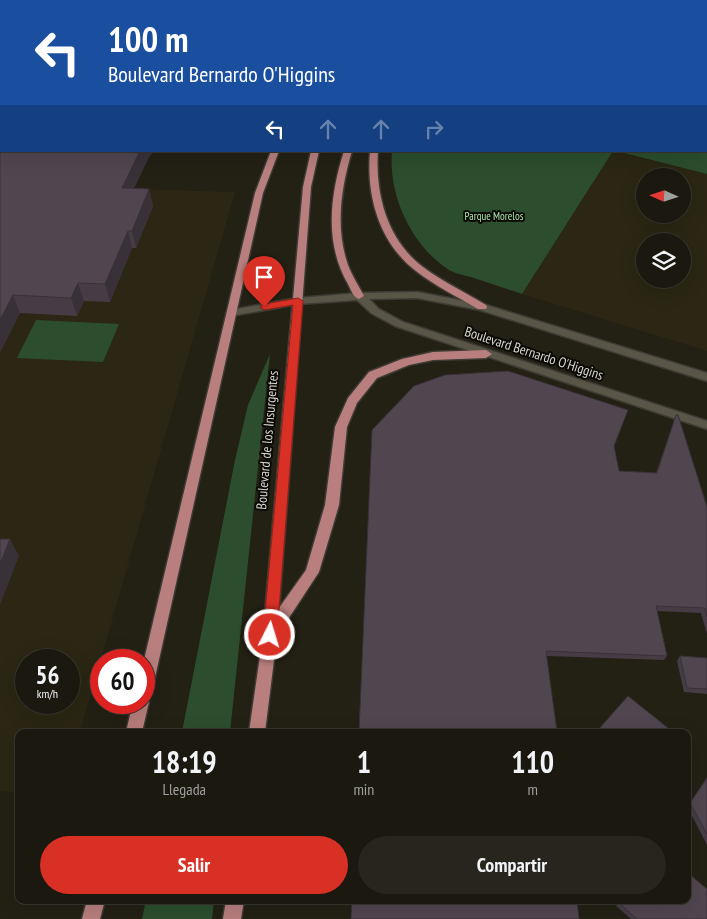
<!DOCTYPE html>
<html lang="es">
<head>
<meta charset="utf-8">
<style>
	body { margin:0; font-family:"PT Sans Narrow",sans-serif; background:#27251d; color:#f1f3f6; height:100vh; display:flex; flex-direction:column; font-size:19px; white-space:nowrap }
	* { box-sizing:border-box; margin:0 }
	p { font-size:16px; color:#9fa09e }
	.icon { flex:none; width:28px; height:28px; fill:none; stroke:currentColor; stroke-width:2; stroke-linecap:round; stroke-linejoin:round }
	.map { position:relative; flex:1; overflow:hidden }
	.sheet { position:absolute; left:15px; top:729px; width:676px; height:175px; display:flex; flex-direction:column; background:#1a180f; border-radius:10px; box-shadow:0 5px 20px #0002,0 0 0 1px #38372f }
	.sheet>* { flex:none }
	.hud { position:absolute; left:0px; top:0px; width:708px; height:152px; box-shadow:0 5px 20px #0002,0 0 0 1px #38372f; background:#1a4fa0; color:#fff; overflow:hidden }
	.needle { width:32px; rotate:273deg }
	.tools { position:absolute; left:636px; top:168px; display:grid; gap:10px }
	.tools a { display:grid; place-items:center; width:55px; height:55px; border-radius:50%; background:#1a180f; box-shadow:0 5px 20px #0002,0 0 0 1px #38372f; font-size:25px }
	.speed { position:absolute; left:15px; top:649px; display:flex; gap:10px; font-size:25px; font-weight:700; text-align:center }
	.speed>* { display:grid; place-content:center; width:65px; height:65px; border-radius:50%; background:#1a180f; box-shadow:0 5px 20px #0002,0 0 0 1px #38372f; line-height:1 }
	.speed small { font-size:12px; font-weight:400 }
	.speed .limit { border:8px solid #d22; background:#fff; color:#111 }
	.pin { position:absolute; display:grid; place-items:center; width:42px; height:42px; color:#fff; margin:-51px -21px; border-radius:50% 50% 50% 0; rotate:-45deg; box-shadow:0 0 5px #0007 }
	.pin .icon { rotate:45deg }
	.me { position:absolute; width:55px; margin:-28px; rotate:5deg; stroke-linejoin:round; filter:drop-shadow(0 0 4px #0008) }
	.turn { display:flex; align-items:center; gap:18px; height:105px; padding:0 25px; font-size:22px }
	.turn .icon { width:65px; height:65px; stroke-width:2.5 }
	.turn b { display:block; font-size:35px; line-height:42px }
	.lanes { display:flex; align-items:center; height:48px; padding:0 25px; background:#0003; justify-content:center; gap:25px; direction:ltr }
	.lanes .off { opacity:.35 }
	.eta { display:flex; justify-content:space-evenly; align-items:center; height:85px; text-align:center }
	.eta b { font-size:30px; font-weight:600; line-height:35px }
	.cta { display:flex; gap:10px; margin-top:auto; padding:10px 25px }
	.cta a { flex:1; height:58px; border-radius:30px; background:#d93025; color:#fff; font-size:20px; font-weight:600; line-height:58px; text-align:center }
	.cta a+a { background:#27251d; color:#f1f3f6 }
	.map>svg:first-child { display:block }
	.built { fill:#2b2714; fill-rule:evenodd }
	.green { fill:#2c4e2e }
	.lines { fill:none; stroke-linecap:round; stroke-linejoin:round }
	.secondary-casing { stroke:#3d3b33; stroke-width:3 }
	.primary-casing { stroke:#3d3b33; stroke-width:3 }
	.path { stroke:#67645a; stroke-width:2; stroke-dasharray:1 1; stroke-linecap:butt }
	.secondary { fill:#595648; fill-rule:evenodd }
	.primary { fill:#b87f7e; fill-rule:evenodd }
	.wall { fill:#463c45 }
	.shaded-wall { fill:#393138 }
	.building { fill:#514650; stroke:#393138 }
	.route { fill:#d93025; stroke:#8d1f18 }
	.labels { text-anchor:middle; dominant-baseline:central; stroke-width:4; stroke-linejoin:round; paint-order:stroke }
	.far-park-label { font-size:11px; fill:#ace7ae; stroke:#0b0a05 }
	.street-label { font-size:14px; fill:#d8d6ce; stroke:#0b0a05 }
</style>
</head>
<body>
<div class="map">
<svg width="707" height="919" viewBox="0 0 707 919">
	<rect width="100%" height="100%" fill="#232014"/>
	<!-- built -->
	<g class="built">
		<path d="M613,151l94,23v177l-185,-57zM645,176h37v38h-37zM645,241h37v38h-37z"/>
		<path d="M0,182l61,5 174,5 -155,540h-61v61l-19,-2zM26,660h43v42h-43z"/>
	</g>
	<!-- green -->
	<g class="green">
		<path d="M495,0h212v174l-91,-23h90v-150h-212z"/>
		<path d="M392,151h221l-91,143c-17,-6 -34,-11 -51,-17 -7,-2 -15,-3 -22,-7 -37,-24 -61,-74 -57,-119z"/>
		<path d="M36,320l83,4 -16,38 -86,-4z"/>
		<path d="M270,354l-40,378h-48l53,-272 13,-55z"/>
		<path d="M146,900h68l-2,19h-70z"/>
	</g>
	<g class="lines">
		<defs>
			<path id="secondary" d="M417,292l69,13 221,68v8l-227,-71 -63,-12 -48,1 10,10 24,13 304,99v8l-312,-103 -24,-13 -14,-13 -59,4 -67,12 -5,-3 5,-3 67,-12 61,-5z"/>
			<g id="primary">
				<rect x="462" y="0" width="6" height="1"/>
				<path d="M271,151h8l-16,42 -111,498 -5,6 2,5 -7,30h-16l7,-30h11v-42l111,-467z"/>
				<path d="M311,151h8l-8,36 -32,421 27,-38 19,-65 10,-78 13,-29 21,-26 33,-13 31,-7 53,-2 6,4 -6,4 -53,2 -24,5 -32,13 -20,25 -10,24 -8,78 -20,67 -42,64 -12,96h-16l14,-97 40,-448z"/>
				<path d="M344,151h8c-11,37 -17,77 -4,114 4,11 11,21 16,31l-5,3c-6,-2 -8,-9 -11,-15 -24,-41 -18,-89 -4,-133z"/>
				<path d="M370,151h8c-3,43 9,89 45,116 20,15 42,25 63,38l1,2 -1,2h-8c-20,-12 -43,-23 -62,-38 -37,-28 -50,-75 -46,-120z"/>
				<path d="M87,900h18l-5,19h-18z"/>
				<path d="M226,900h18l-3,19h-18z"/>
			</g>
		</defs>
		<!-- secondary casing -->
		<use href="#secondary" class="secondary-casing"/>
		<!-- primary casing -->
		<use href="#primary" class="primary-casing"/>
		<!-- path -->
		<path class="path" d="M656,1l2,-1"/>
		<!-- secondary -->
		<use href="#secondary" class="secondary"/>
		<!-- primary -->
		<use href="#primary" class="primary"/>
	</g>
	<!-- wall -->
	<g class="wall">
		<path d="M0,95l148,64 -14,29 15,1 4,17 -17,42h-4l-22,54 -26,-1 -7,15 -57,-3 -20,39z"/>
		<path d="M676,415l31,92v127l-6,-21 -44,-2 10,45 -3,4 -117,-4 -188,76 255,-286 5,25 37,2z"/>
		<path d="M680,656l27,2v36l-23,-2 -7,-31z"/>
		<path d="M707,777v68l-19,-37v-2z"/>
		<path d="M621,900h67l19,19h-76l-15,-13z"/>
	</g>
	<!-- shaded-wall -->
	<g class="shaded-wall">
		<path d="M307,0h15l-1,1h-15z"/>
		<path d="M140,151h14l-6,8 -22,46 -4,-17z"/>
		<path d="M149,189l4,17 -17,42 -4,-17z"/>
		<path d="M128,231l4,17 -22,54 -5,-18z"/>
		<path d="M78,283l6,18 -7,15 -6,-18z"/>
		<path d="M13,295l7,18 -20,39v-32z"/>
		<path d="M10,539l9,17 -19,49v-41z"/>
	</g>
	<!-- building -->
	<g class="building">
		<path d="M154,0h153l-1,1h-154z"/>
		<path d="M1,94v57h139l-18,37 27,1 -17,42h-4l-23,53 -27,-1 -7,15 -58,-3 -13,25v-225z"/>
		<path d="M508,371l120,39 -14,36 5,25 38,2 19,-58h2l29,92v110l-2,-9 -49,-2 11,50 -121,-5 11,81h-198l13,-302 42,-44 31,-11z"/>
		<path d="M0,539h10l-10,25z"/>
		<path d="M680,656l27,2v31l-20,-1z"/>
		<path d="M628,696l45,36h-75v-2z"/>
		<path d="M707,778v56l-17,-31z"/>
		<path d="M688,873l19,16v30h-70l-18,-16 2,-3h67z"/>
		<path d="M352,900h225l2,19h-228z"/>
	</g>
	<!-- route -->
	<path class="route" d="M298,298l5,3 -26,334 -2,4 -5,2 -5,-2 -2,-4 30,-330 -29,5 -4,-3 4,-3z"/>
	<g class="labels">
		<!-- far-park labels -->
		<g class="far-park-label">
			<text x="494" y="216">Parque Morelos</text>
		</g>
		<!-- street labels -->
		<g class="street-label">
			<text transform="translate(534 353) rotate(18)">Boulevard Bernardo O'Higgins</text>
			<text transform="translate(267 440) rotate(-85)">Boulevard de los Insurgentes</text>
		</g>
	</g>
</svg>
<div class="tools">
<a><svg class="needle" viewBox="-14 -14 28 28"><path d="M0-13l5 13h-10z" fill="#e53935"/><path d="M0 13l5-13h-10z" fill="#9fa09e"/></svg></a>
<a><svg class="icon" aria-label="layers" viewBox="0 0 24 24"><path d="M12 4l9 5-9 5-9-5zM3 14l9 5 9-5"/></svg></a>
</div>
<div class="speed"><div>56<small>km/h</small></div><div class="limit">60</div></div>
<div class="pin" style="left:264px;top:307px;background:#d93025"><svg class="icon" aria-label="arrive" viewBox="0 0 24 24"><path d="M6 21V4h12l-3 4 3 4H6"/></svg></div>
<svg class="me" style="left:270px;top:635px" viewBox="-20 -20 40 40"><circle r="17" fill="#d93025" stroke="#fff" stroke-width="3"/><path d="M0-11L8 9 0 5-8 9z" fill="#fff"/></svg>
<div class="hud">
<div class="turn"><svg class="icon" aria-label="left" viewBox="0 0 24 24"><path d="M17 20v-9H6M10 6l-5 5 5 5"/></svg><div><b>100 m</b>Boulevard Bernardo O'Higgins</div></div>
<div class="lanes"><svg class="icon" aria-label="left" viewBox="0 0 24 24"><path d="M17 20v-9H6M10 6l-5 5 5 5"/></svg><svg class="icon off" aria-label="ahead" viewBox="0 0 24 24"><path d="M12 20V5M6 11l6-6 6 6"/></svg><svg class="icon off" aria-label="ahead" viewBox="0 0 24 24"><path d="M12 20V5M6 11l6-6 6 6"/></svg><svg class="icon off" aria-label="right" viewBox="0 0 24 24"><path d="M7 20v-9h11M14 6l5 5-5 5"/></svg></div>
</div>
<section class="sheet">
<div class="eta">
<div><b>18:19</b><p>Llegada</p></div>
<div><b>1</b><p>min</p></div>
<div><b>110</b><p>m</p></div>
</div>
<div class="cta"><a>Salir</a><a>Compartir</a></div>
</section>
</div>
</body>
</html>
